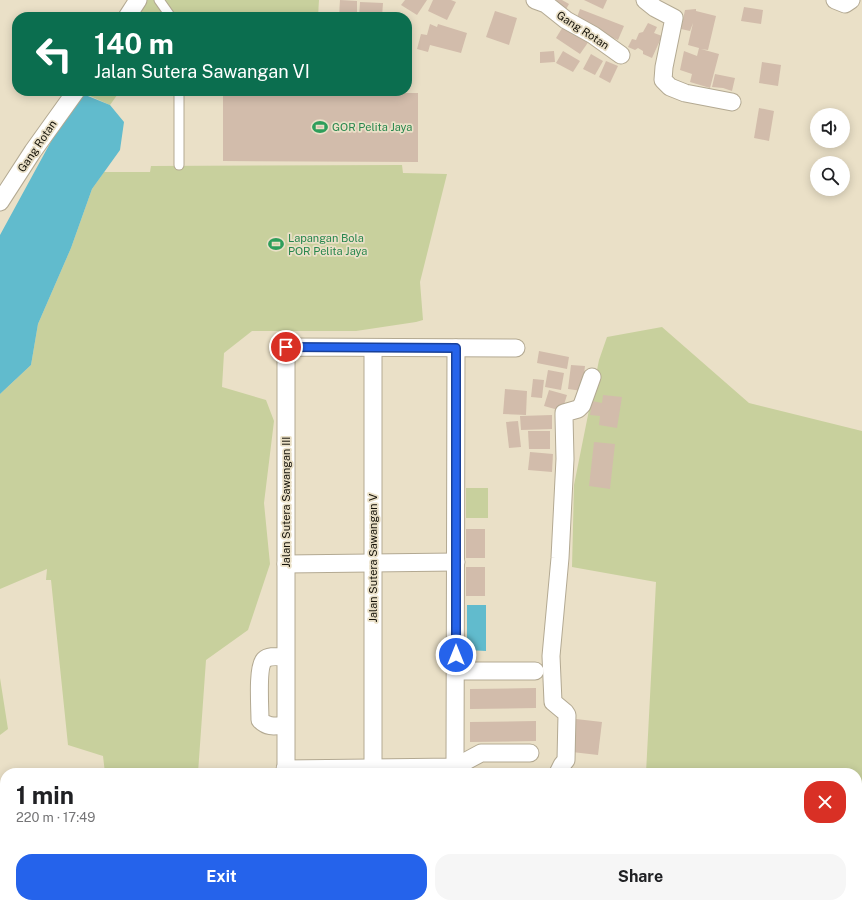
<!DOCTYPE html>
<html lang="en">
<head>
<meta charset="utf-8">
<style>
	body { margin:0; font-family:"Public Sans",sans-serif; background:#f6f6f6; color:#202124; height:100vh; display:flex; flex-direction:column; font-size:15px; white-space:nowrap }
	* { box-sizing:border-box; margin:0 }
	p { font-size:13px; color:#757577 }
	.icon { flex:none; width:22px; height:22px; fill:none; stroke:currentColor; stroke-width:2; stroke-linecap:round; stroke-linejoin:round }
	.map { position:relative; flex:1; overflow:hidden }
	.sheet { position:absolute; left:0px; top:768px; width:862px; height:140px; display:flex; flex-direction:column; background:#fff; border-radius:16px 16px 0 0; box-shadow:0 2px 10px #0003 }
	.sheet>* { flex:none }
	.banner { position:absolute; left:12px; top:12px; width:400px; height:84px; border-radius:16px; box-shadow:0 2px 10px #0003; background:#0b6e4f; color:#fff; overflow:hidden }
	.tools { position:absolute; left:810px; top:108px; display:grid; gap:8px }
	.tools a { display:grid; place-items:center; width:40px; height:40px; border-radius:50%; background:#fff; box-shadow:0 2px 10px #0003; font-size:20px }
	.pin { position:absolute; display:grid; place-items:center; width:34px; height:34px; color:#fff; margin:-17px; border:2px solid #fff; border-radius:50%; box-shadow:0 1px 4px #0007 }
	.me { position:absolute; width:44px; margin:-22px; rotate:0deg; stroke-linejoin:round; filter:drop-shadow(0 0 3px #0008) }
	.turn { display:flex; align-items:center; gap:14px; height:84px; padding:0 16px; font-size:18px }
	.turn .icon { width:52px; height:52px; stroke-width:2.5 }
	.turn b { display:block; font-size:28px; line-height:34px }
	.round { display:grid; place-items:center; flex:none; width:42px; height:42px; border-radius:16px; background:#f6f6f6 }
	.summary { display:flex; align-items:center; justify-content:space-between; height:68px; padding:0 16px }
	h1 { font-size:24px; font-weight:700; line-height:30px }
	.button { display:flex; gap:8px; margin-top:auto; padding:8px 16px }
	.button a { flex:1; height:46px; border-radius:16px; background:#2563eb; color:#fff; font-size:16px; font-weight:700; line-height:46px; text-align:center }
	.button a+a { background:#f6f6f6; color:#202124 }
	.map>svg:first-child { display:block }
	.green { fill:#c8d09d }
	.water { fill:#61bbcd }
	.building { fill:#d2bcab }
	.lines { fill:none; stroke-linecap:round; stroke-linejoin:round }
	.service-casing { stroke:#b3a992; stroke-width:11 }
	.minor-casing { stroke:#b3a992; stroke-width:19 }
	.service { stroke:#fff; stroke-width:9 }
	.minor { stroke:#fff; stroke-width:17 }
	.route-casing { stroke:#184099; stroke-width:10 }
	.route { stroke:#2563eb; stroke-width:7 }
	.labels { text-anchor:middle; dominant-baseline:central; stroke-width:3.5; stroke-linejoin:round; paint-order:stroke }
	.street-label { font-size:11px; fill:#141108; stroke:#eae0c7 }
	.leisure-label { font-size:11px; fill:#27864d; stroke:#eae0c7; text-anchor:start }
</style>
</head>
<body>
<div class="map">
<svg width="862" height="908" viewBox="0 0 862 908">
	<rect width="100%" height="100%" fill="#eae0c7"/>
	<!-- green -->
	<g class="green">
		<path d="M137,0h182l-1,17h-192z"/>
		<path d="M79,91h41l-10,14z"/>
		<path d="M402,165l1,8 44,1 -27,108 3,38 -7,2 -60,9h-104l-28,22 -2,34 44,13 8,21 -10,82 6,61 -22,66 -42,30 -8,113h-93l-2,-17 -35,-11 -17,-165h-5l1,-11 -47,20v-195l31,-29 7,-41 33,-76 21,-59 12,-17h46l1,-6z"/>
		<path d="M662,327l87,76 113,28v477h-388v-5h383v-130h-211l10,-191 -84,-15 2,-82 25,-125 8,-23z"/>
		<rect x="466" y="488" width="22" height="30"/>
		<path d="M0,678l8,51 -8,6z"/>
		<path d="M5,839v64h158l-1,5h-162v-65z"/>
	</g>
	<!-- water -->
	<g class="water">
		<path d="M78,92l32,13 14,17 -4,28 -28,39 -21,59 -33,76 -7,41 -31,29v-159z"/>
		<path d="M467,605h19v46l-19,-1z"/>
	</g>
	<!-- building -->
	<g class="building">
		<path d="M340,0l17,1v16h-18z"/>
		<path d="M405,0h22l-10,15 -16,-10z"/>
		<path d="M433,0h18l5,2 -9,18 -19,-9z"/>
		<path d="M557,0h5l7,4 -5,9 -11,-6z"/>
		<path d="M584,0h23l-4,9z"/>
		<path d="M360,2l23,1 -1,14h-23z"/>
		<path d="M744,7l19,3 -2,14 -20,-3z"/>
		<path d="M580,9l44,17 -6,14 -43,-17z"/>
		<path d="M696,9v2l20,5 -8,34 -7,-1 18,5 -9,34 -20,-6 2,-8 -12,-4 4,-19 13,5 2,-8 -11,-3 5,-22 -3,8 -9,-2 4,-19z"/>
		<path d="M495,11l22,7 -8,27 -23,-8z"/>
		<path d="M648,23l9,4 -3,6 8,3 -10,22 -9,-4v-3l-5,-3 -3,2 -7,-3 4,-8 4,1 3,-7 4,-1z"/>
		<path d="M430,24l7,3 1,-3 29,9 -6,20 -31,-8 -2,7 -11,-3 4,-15 6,1z"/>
		<path d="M564,25l25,16 -9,13 -24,-16z"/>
		<path d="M554,51l1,11 -15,1v-11z"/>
		<path d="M563,51l17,10 -7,11 -17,-9z"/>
		<path d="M591,54l12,7 -8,14 -12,-6z"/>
		<path d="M606,61l12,5 -8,17 -11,-6z"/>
		<path d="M762,62l19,3 -3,21 -19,-3z"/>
		<path d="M715,74l20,4 -3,13 -9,-3 -11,-1z"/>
		<path d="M223,92l195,1v69l-195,-1z"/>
		<path d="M759,108l15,3 -5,30 -15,-3z"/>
		<path d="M539,351l30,6 -2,12 -30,-6z"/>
		<path d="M571,365l14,1 -3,25 -14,-2z"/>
		<path d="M548,370l16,3 -3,17 -16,-3z"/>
		<path d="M533,379l11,1 -2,18 -11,-1z"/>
		<path d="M505,389l22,2 -1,24 -23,-1z"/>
		<path d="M549,390l18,5 -5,16 -18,-5z"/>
		<path d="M603,395l19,2 -5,31 -18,-3 1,-9 -10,-1 2,-14 10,2z"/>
		<path d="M552,415v14l-31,1 -1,-14z"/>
		<path d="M518,421l3,26 -12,1 -3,-26z"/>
		<path d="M528,431h22v18h-21z"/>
		<path d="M594,442l21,2 -5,45 -21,-3z"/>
		<path d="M530,452l23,2 -1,18 -24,-2z"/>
		<rect x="466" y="529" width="19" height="29"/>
		<rect x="466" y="567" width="19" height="29"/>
		<path d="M536,688v20l-66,1v-20z"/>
		<path d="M576,719l26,3 -4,33 -26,-3z"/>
		<path d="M536,721v20l-66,1v-20z"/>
	</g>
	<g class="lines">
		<defs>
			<g id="service">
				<path d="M159,0l12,17"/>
				<path d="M179,165v-74"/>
			</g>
			<g id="minor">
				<path d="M535,0l11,4 20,16 27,15 28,20"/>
				<path d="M645,0l10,8 19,10 -10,49 -1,13 7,7 15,6 47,9"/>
				<path d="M835,0l10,4 6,-4"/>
				<path d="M127,17l11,-17"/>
				<path d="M0,202l33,-51 43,-60"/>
				<path d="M373,348v420"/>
				<path d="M286,564l170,-2"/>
				<path d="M285,657c-6,0 -16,-2 -21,3 -7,8 -4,48 -4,60 8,8 15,6 25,5"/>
				<path d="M456,671h79"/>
				<path d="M455,767l1,-419"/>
				<path d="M285,769l170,-2 26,-14h49"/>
				<path d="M286,773v-426l230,1"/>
				<path d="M558,773l4,-8 4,-5 1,-45 -2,-3 -12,-10 -2,-46 9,-98 5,-99 -1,-43v-3l14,-4 4,-4 10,-28"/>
				<path d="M308,903l1,5"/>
				<path d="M420,903l1,5"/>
				<path d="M618,903v5"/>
			</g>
		</defs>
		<!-- service casing -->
		<use href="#service" class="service-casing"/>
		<!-- minor casing -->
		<use href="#minor" class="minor-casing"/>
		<!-- service -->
		<use href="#service" class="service"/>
		<!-- minor -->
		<use href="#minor" class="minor"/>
	</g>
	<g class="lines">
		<defs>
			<path id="route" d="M286,347l170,1v307"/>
		</defs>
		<!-- route casing -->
		<use href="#route" class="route-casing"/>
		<!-- route -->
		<use href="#route" class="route"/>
	</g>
	<!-- icons -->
	<defs>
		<symbol id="stadium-bare" viewBox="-9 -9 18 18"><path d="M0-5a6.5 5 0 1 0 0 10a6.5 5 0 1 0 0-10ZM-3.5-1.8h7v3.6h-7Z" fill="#2e9e5b" stroke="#eae0c7" stroke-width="2.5" paint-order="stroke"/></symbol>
	</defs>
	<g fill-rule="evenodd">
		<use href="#stadium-bare" x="309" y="116" width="22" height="22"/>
		<use href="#stadium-bare" x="265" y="233" width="22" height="22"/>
	</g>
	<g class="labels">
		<!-- street labels -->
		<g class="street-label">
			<text transform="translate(583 30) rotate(33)">Gang Rotan</text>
			<text transform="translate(37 146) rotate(-56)">Gang Rotan</text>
			<text transform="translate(286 502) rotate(-90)">Jalan Sutera Sawangan III</text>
			<text transform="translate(373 558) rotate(-90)">Jalan Sutera Sawangan V</text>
		</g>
		<!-- leisure labels -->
		<g class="leisure-label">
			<text x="332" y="127">GOR Pelita Jaya</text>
			<text x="288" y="238">Lapangan Bola<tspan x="288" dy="13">POR Pelita Jaya</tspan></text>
		</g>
	</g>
</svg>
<div class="tools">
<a><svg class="icon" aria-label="sound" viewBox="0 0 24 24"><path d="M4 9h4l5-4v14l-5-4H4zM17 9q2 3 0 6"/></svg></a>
<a><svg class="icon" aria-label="search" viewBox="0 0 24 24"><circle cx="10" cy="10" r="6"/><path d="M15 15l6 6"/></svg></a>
</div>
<div class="pin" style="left:286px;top:347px;background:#d93025"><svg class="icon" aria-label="arrive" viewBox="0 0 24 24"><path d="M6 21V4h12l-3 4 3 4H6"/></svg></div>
<svg class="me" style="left:456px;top:655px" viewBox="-20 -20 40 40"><circle r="17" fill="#2563eb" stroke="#fff" stroke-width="3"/><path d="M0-11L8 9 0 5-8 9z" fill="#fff"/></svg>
<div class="banner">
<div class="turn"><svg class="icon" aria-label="left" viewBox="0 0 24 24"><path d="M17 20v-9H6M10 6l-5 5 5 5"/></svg><div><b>140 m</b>Jalan Sutera Sawangan VI</div></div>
</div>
<section class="sheet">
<div class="summary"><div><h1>1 min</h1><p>220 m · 17:49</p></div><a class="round" style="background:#d93025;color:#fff"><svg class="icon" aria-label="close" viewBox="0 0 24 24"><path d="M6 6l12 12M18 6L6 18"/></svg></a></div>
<div class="button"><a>Exit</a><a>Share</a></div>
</section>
</div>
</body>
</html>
